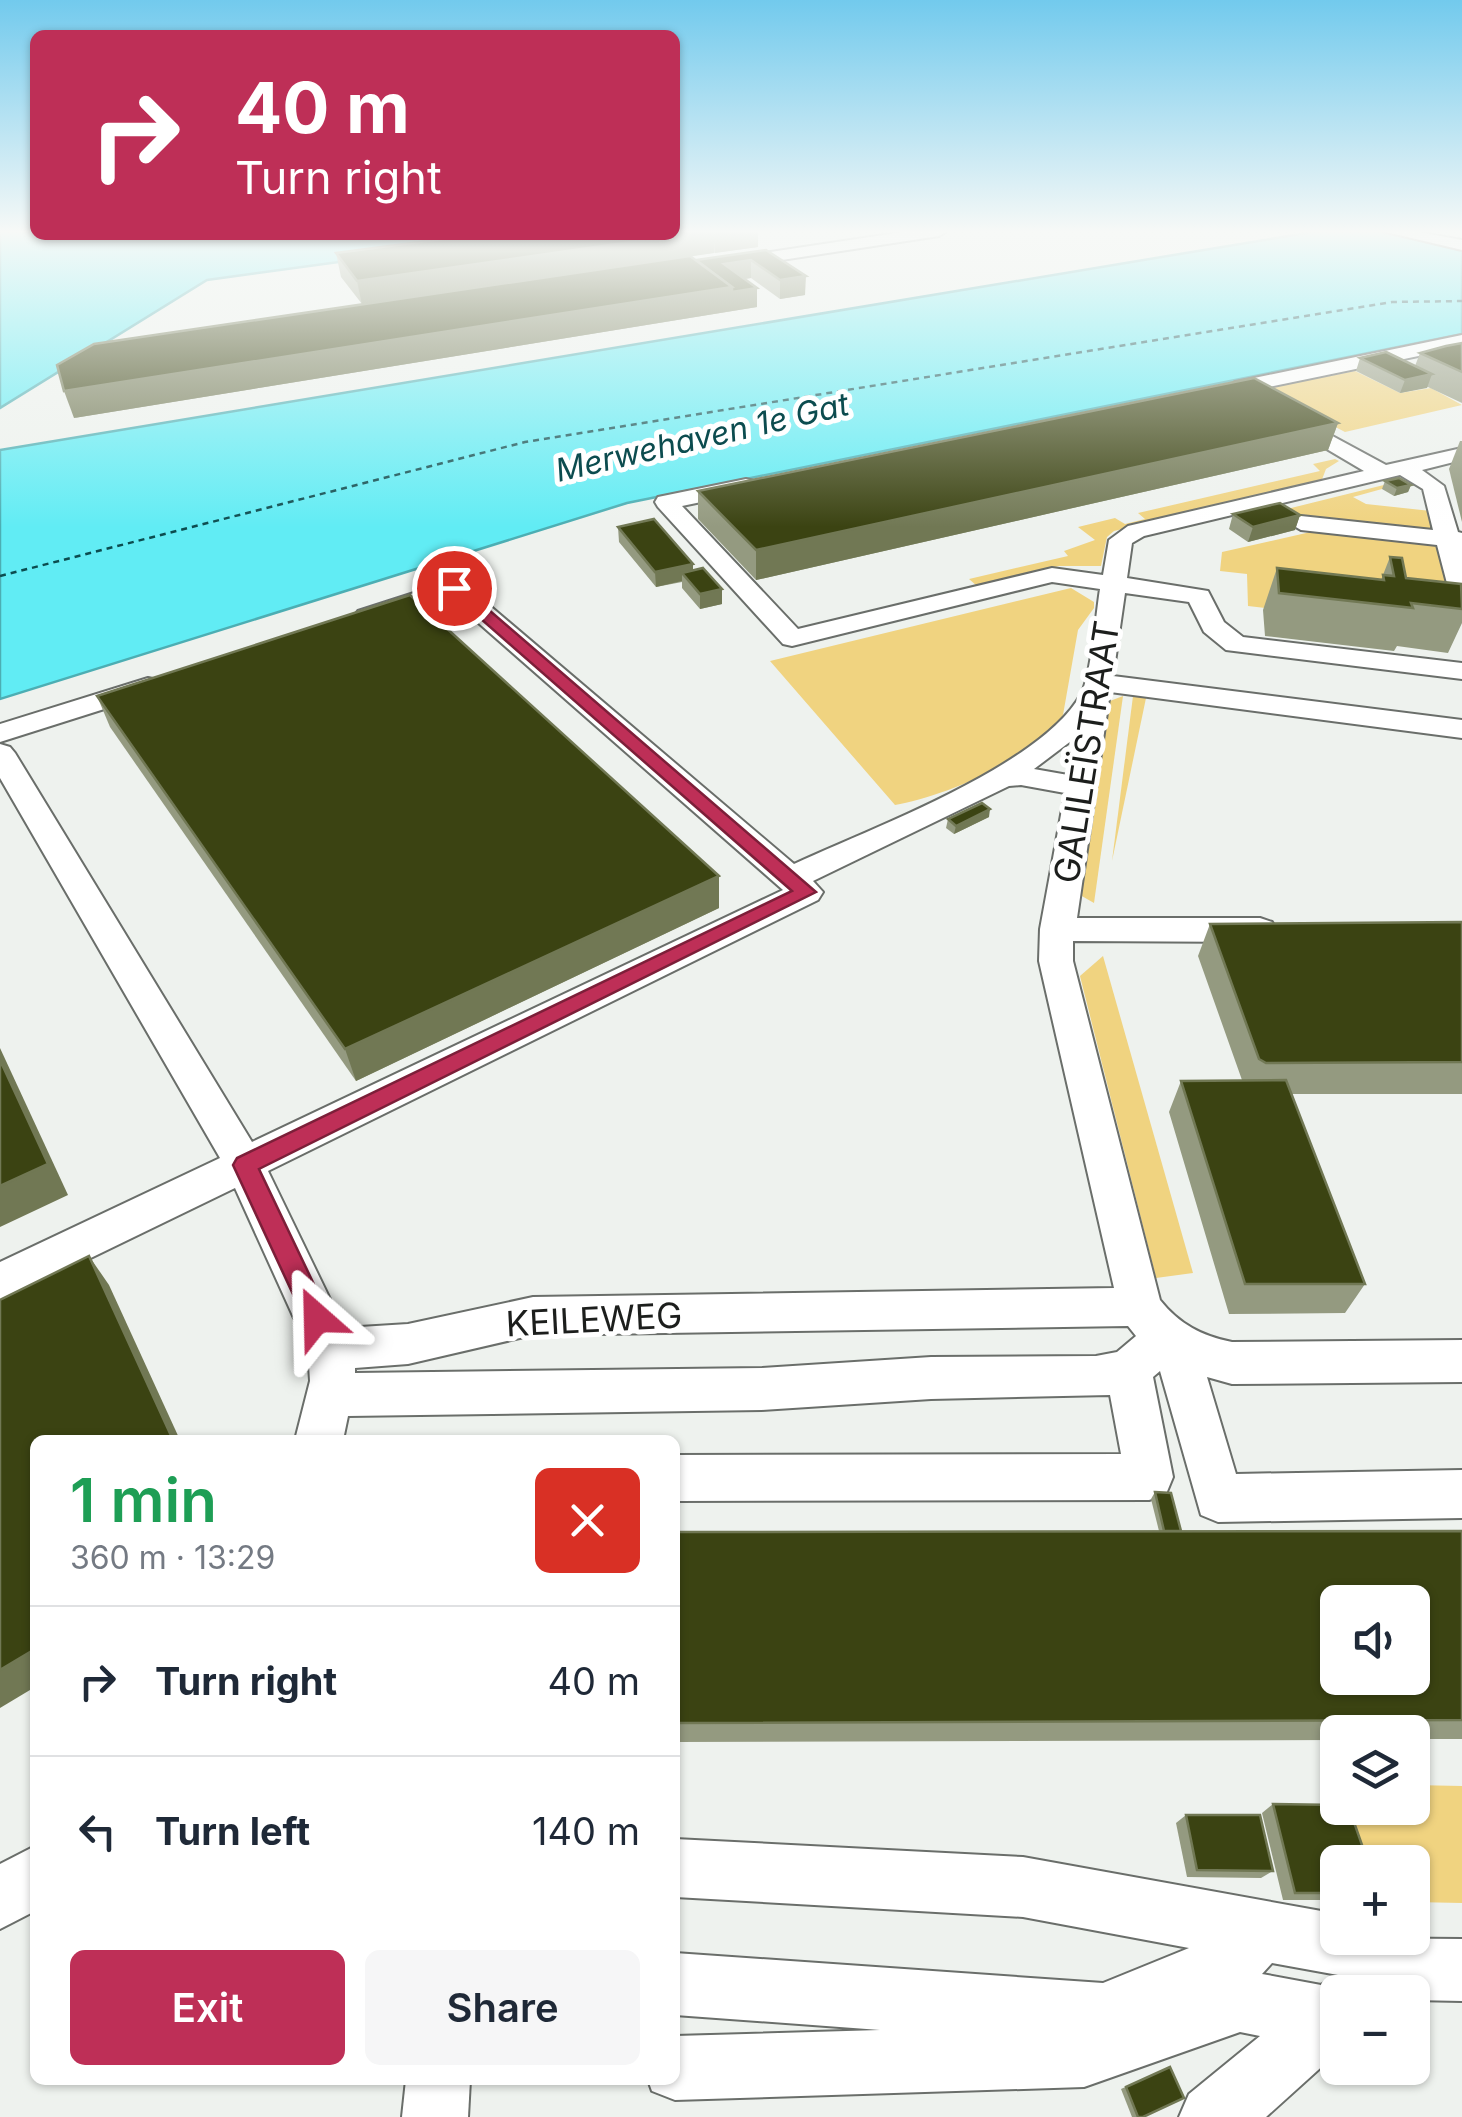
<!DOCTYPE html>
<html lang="en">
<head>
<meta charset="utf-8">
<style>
	body { margin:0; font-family:Inter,sans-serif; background:#f6f6f7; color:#1f2937; height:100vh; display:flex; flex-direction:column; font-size:38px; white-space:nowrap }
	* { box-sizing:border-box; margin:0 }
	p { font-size:32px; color:#747a83 }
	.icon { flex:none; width:55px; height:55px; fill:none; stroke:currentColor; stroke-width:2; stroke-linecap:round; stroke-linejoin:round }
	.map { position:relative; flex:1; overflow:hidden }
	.drawer { position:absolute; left:30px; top:1435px; width:650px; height:650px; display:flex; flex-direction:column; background:#fff; border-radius:15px; box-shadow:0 2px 8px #0004 }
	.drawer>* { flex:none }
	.top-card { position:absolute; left:30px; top:30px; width:650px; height:210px; border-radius:15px; box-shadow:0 2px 8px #0004; background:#be2f57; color:#fff; overflow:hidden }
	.controls { position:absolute; left:1320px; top:1585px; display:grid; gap:20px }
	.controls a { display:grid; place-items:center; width:110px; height:110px; border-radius:15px; background:#fff; box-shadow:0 2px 8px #0004; font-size:50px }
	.pin { position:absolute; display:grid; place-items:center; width:85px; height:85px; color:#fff; margin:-42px; border:5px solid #fff; border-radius:50%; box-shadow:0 2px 10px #0007 }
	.me { position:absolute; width:110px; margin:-55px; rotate:335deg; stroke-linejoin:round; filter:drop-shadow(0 0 8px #0008) }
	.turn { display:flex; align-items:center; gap:35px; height:210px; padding:0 40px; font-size:45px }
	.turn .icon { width:130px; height:130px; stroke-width:2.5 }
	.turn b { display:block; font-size:70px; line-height:85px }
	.round { display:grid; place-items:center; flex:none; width:105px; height:105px; border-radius:15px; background:#f6f6f7 }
	.summary { display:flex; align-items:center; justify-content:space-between; height:170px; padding:0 40px }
	h1 { font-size:60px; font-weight:600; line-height:75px; color:#1e9e55 }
	.primary-button { display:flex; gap:20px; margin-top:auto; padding:20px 40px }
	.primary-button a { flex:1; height:115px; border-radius:15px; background:#be2f57; color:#fff; font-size:40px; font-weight:600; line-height:115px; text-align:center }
	.primary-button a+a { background:#f6f6f7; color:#1f2937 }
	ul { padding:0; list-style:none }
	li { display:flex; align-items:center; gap:30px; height:150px; padding:0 40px; border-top:2px solid #e0e1e3 }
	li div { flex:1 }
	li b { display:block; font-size:38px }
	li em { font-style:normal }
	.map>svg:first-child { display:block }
	.green { fill:#f0d380 }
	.water { fill:#61ecf4; stroke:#4caeb3; stroke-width:2.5 }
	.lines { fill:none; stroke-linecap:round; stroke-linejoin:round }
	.ferry { stroke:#0c4c4f; stroke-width:2.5; stroke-dasharray:6 5; stroke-linecap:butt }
	.minor-casing { stroke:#6a6e6a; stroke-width:4 }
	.minor { fill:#fff; fill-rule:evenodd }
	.wall { fill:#949a80 }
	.shaded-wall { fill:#717854 }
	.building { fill:#3b4312; stroke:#717854; stroke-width:2.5; fill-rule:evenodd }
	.route { fill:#be2f57; stroke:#7c1f39; stroke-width:2.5 }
	.labels { text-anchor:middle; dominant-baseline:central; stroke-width:10; stroke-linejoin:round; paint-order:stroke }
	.far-water-label { font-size:32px; font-style:italic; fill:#0c4c4f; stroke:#fff }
	.street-label { font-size:35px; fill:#1c1e1c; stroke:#fff }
</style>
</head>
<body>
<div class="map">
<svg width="1462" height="2117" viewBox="0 0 1462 2117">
	<rect width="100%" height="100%" fill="#eef2ee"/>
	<!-- green -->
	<g class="green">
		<path d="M1355,371l45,22 31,-5 31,17 -117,27 -83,-43z"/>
		<path d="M1335,459l4,2 -13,8 -5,13 -207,49 -7,6 -6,29h-42l-82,20 -8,-7 99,-23 -4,-5 31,-11 -17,-13 37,-9 10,6 20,-5 -7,-6 182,-42 -7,-7z"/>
		<path d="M1408,479l3,2 -58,16 13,7 65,7 6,22 -131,-13 -19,-11z"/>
		<path d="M1315,531l124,10 14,52 -91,26 -114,-13 -1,-32 -27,-3 2,-19z"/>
		<path d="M1071,588l23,14v6l-16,22 -15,85c-22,42 -123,83 -168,90l-125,-144z"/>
		<path d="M1123,696l-29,207 -14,-8 30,-194z"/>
		<path d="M1133,696l13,2 -34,163z"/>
		<path d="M1103,956l90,317 -37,5 -76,-302z"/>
		<path d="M1413,1785l49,1v117l-49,-1 -1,-40h-47l-16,-54h63z"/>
	</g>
	<!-- water -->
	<g class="water">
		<path d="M0,231h35v4h502l-330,45 -207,128z"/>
		<path d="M1318,231h56l88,17v86l-835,169 -627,196v-249z"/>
	</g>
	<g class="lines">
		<!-- ferry -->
		<path class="ferry" d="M0,576l525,-134 867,-140 70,-1"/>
		<defs>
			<g id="minor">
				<path d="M910,231h37l-8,5 -216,33 -8,-5 8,-5z"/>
				<path d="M1382,231h31l49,9v10z"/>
				<path d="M1462,335v12l-227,47 -10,-6 10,-6z"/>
				<path d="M1288,412l98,53 76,-17v12l-40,10 22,16 14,46 4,1v66l-13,-8 -12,-46 -136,-15 -12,-7 12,-7 132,14 -10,-41 -23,-14 -256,61 -12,7 -5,35 81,13 16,31 19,15 219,26v16l-236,-29 -22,-18 -15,-30 -64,-9 -12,83 349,44v18l-352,-46 -33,226h183l12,4 5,8 -5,8 -12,4 -187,-1v20l87,339c19,24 42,36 72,42l230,-2v42l-230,2 -25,-7 29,97 226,-4v48l-244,4 -17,-7 -41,-144 -7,6 20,100 -7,17 -17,6 -474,1v-46l446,-1 -11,-59 -179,4 -169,11 -414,6 -5,24h-48l15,-59 -2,-32 -73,-161 -235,114v-40l220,-104 -220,-380v-34l10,3 5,6 237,389 531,-252 -333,-292 -83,26 -9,-3 -4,-5 4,-5 87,-28h18l331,281c75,-35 248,-98 287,-170 10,-18 15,-80 19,-105l-48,-7 -260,64 -9,-2 -125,-137 -3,-5 3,-5 88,-18 8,2 3,5 -3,5 -72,15 116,123 254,-61 51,7 6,-35 19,-14 236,-55 -83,-49 -3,-4 3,-4zM1075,738l-7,37 -34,-6zM1021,785l44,8 -25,136 -1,32 75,327 -581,9 -125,27 -64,4 -76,-157 550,-271 5,-8 -10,-11 196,-95zM1128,1326l8,10 -19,16 -21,4 -165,1 -169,11 -407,5v-5l53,-4 125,-29z"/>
				<path d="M148,678l10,2 4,6 -4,6 -158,50v-18z"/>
				<path d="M675,1839l348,18 315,57v24l124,1v62l-50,-1v-8h-74v60l-72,65h-87l10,-23 71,-58 -20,-4 -156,55 -409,13 -23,-9 -4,-11h27v-44l205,-6 -205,-15v-62l428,30 86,-35 -166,-31 -348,-20zM1272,1963l66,12 -17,10 -59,-11z"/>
				<path d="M35,1846v65l-35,18v-65z"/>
				<path d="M406,2080h64l-2,37h-66z"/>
			</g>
		</defs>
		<!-- minor casing -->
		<use href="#minor" class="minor-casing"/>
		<!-- minor -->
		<use href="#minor" class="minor"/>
	</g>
	<!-- wall -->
	<g class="wall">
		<path d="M758,231v16l-68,9 6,4 70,-10 39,45 -25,4 -29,-21 -6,1 12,9v19l-683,111 288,-114 -21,-27 -5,-24z"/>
		<path d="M1462,343v60l-34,-16 -28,6 -44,-22 4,-13 55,8 5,-13z"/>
		<path d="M1338,423l-10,27 -572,130 -58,-61v-28z"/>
		<path d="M1460,441h2v81l-13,-53z"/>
		<path d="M1385,481l26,4 -3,7 -14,4 -12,-7z"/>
		<path d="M1233,514l67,1 -5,15 -47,12 -19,-13z"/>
		<path d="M618,527l75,37v6l29,19v15l-22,5 -18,-21v-6l-26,5 -37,-45z"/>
		<path d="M1390,557l16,21 56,10v35l-14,30 -51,-7 -3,5 -129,-15 -2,-26 14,-42 104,12z"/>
		<path d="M97,696l622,212 -363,173 -246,-354z"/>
		<path d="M989,817l-35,17 -8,-6 2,-9z"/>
		<path d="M1462,922v172h-171l74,190 -20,29 -116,1 -60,-202 12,-31 61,-1 -44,-124 12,-32z"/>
		<path d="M1155,1492l26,39h281v208h-50v-7h-74v8l-663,2v-210l484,-1 -8,-32z"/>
		<path d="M1273,1804l65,58v45l-14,-7h-41l-21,-87z"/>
		<path d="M1186,1815l87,56 -12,7 -74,-1 -11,-54z"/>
		<path d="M1165,2069l-22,48h-11l-11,-28z"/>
	</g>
	<!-- shaded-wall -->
	<g class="shaded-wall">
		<path d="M708,231h6v22l-352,52 -5,-24z"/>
		<path d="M749,231h9v16l-43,6 -1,-17z"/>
		<path d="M751,260v18l-27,4v-18z"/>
		<path d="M806,276l-1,19 -25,4v-19z"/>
		<path d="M732,287l25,1v19l-683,111 -10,-27z"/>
		<path d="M1432,374l-5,14 -27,5 5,-13z"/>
		<path d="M1338,423l-10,27 -572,130v-30z"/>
		<path d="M1411,485l-3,7 -14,4 3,-8z"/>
		<path d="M1300,515l-5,15 -47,12 5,-15z"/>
		<path d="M693,564v15l-11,-6v8l-26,6 -1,-15z"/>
		<path d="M722,589v15l-22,5v-15z"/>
		<path d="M990,809l-1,8 -35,17 2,-8z"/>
		<path d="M719,876v32l-363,173 -11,-32z"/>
		<path d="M0,1048l68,147 -68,32z"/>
		<path d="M89,1256l20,29 71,155h-7z"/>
		<path d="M35,1649v38l-35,21v-38z"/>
	</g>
	<!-- building -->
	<g class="building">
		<path d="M675,231h33l-351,50 -21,-28 137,-18h202z"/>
		<path d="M714,231h35l-35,5z"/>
		<path d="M766,250l40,26 -26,4 -29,-20 -27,4 33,24 -25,4v-5l-36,-27z"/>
		<path d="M690,256l42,31 -668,104 -7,-26 37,-21z"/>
		<path d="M1462,343v29l-42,-19 26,-7z"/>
		<path d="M1386,352l46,22 -27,6 -45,-22z"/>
		<path d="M1254,378l84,45 -582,127 -58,-59z"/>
		<path d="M1399,478l12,7 -14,3 -12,-7z"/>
		<path d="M1280,503l20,12 -47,12 -20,-13z"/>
		<path d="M654,519l39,45 -38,8 -37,-45z"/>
		<path d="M1390,557l12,1 4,20 55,6 1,25 -51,-6 2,5 -134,-15 -2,-25 107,12 -1,-5 11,1z"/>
		<path d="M703,568l19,21 -22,5 -18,-21z"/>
		<path d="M410,595l309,281 -374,173 -248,-353z"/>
		<path d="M982,803l8,6 -34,17 -8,-7z"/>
		<path d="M1462,922v140l-196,1 -7,-4 -49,-135z"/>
		<path d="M0,1060l48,104 -48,22z"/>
		<path d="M1286,1080l79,204h-120l-64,-203z"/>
		<path d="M89,1256l84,184h-138v209l-35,21v-370z"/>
		<path d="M1155,1492l16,1 10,38h-17z"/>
		<path d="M1462,1531v189l-787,3v-191zM1338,1602h74v76h-74z"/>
		<path d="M1273,1804l65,1v3h11l19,54h-30v31h-43z"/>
		<path d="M1186,1815h74l13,56 -76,-1z"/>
		<path d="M1170,2067l14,31 -41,19h-5l-12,-30z"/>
	</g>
	<!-- sky -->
	<linearGradient id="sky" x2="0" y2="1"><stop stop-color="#72caed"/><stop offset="0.44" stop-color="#f7f9f7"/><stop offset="1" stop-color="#f7f9f7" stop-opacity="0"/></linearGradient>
	<rect width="1462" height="527" fill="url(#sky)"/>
	<!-- route -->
	<path class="route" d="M449,585h11l356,307 -557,277 71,149 -3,9 -10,3 -10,-3 -3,-9 -71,-153 4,-7 555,-267 -343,-300z"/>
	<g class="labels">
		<!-- far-water labels -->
		<g class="far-water-label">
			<text transform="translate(702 437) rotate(-13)">Merwehaven 1e Gat</text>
		</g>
		<!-- street labels -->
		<g class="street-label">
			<text transform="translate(1086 752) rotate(-81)">GALILEÏSTRAAT</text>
			<text transform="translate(594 1319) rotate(-3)">KEILEWEG</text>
		</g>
	</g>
</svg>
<div class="controls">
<a><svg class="icon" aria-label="sound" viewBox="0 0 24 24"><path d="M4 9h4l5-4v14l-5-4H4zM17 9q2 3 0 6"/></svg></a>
<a><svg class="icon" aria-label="layers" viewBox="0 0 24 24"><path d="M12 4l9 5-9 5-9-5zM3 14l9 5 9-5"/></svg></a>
<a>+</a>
<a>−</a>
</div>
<div class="pin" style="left:454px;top:588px;background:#d93025"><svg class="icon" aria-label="arrive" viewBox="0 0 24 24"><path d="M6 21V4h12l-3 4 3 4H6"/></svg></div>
<svg class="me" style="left:317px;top:1318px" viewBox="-20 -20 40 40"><path d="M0-17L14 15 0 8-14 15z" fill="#be2f57" stroke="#fff" stroke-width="4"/></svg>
<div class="top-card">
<div class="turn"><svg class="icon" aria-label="right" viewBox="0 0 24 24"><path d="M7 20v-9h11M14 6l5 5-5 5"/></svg><div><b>40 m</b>Turn right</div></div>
</div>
<section class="drawer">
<div class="summary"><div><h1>1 min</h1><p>360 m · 13:29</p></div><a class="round" style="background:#d93025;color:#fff"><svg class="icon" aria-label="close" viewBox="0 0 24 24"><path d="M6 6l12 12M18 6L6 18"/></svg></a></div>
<ul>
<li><svg class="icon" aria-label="right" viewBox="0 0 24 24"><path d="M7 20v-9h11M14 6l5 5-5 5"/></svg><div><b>Turn right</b></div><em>40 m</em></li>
<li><svg class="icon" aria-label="left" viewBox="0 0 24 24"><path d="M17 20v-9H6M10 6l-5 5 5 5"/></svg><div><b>Turn left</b></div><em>140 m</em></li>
</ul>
<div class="primary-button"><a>Exit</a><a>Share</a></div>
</section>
</div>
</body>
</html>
